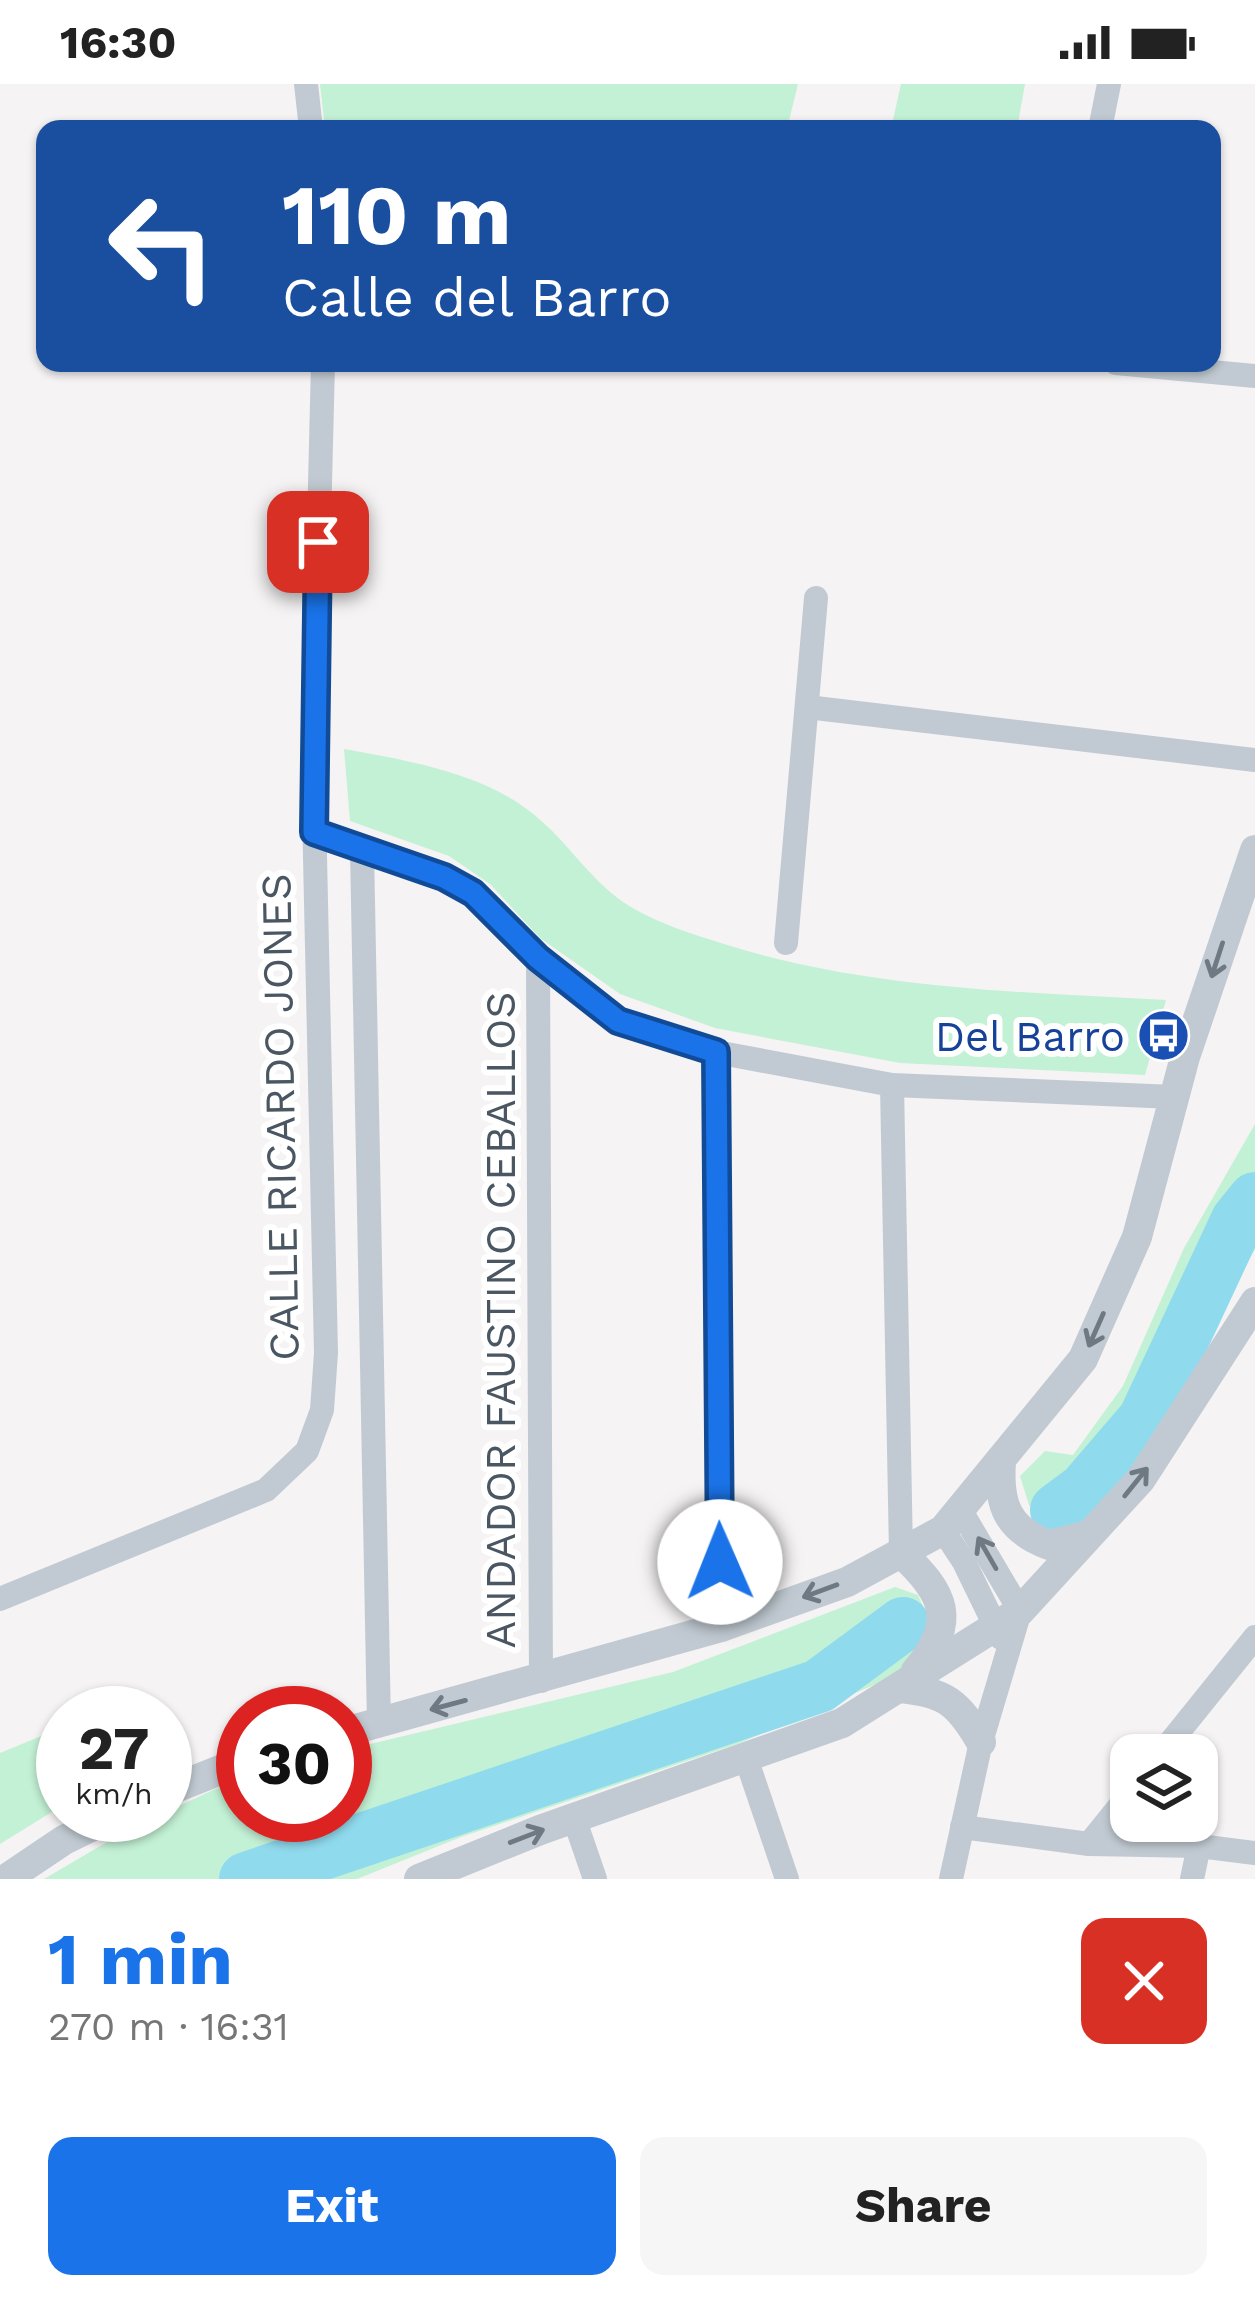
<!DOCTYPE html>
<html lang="en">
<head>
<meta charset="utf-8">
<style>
	body { margin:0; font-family:"Work Sans",sans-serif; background:#f6f6f6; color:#222; height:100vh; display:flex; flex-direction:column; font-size:45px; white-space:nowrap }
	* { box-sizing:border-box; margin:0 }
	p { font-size:39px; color:#767676 }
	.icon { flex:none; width:66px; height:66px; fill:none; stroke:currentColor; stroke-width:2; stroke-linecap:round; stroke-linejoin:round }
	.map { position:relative; height:1795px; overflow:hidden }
	.sheet { display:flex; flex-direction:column; background:#fff; flex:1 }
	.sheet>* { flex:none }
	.hud { position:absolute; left:36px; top:36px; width:1185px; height:252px; border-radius:24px; box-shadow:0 3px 9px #0004; background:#1a4fa0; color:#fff; overflow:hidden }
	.controls { position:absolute; left:1110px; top:1650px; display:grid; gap:24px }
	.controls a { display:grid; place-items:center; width:108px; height:108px; border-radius:24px; background:#fff; box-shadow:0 3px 9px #0004; font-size:60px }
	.speed { position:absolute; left:36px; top:1602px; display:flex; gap:24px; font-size:60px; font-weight:700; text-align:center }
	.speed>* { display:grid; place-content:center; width:156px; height:156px; border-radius:50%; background:#fff; box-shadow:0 3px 9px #0004; line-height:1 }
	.speed small { font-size:30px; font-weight:400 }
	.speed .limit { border:18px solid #d22; background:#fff; color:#111 }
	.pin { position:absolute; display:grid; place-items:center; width:102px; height:102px; color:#fff; margin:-51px; border-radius:24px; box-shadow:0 6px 18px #0006 }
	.me { position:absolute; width:132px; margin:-66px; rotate:359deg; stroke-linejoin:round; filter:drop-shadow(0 0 9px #0008) }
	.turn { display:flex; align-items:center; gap:42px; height:252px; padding:0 48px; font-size:54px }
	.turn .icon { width:156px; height:156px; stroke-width:2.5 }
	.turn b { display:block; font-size:84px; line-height:102px }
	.round { display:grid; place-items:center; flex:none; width:126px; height:126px; border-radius:24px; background:#f6f6f6 }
	.overview { display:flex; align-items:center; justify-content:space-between; height:204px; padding:0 48px }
	h1 { font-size:72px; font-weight:700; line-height:90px; color:#1a73e8 }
	.button { display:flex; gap:24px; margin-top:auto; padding:24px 48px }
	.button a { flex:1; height:138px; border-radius:24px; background:#1a73e8; color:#fff; font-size:48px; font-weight:700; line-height:138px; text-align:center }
	.button a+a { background:#f6f6f6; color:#222 }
	.status { display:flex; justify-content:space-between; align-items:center; height:84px; padding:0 60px; background:#fff; direction:ltr }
	.status svg { height:33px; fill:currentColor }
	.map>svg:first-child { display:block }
	.green { fill:#c3f1d5 }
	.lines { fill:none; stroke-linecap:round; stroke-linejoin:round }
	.river { stroke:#90daee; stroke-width:54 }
	.minor { stroke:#c1cad2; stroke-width:24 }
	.tertiary { stroke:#c1cad2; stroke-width:30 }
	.oneway { stroke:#6e7983 }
	.route-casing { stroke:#114b97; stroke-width:30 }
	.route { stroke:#1a73e8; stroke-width:21 }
	.labels { text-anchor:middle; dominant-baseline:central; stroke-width:12; stroke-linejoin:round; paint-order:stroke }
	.transit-label { font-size:42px; fill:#164399; stroke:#fff; text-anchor:end }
	.street-label { font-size:42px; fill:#4a5661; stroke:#fff }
</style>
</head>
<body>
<div class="status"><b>16:30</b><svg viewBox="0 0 49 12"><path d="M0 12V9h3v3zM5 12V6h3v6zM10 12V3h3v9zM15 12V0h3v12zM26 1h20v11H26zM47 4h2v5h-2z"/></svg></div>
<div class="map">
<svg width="1255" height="1795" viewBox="0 0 1255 1795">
	<rect width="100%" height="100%" fill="#f5f3f3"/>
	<!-- green -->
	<g class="green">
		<path d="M320,0h478l-11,45h-462z"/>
		<path d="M901,0h124l-8,45h-126z"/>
		<path d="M344,665c61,11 139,24 188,64 36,28 60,71 99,94 28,17 62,27 93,37 142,45 294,48 442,56l-21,75 -245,-12 -185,-35 -95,-34 -80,-56 -50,-54 -41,-28 -99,-35z"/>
		<path d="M1255,1040v125l-95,163 -66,79 -33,29 -13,3 -19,-18 -9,-29 25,-25 28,4 50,-69 61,-138z"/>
		<path d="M895,1503l23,8 9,22 -6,25 -22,32 -159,69 -279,94 -104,42h-313l80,-47 89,-42 30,-10v35h102v-65l328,-78z"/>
		<path d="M63,1643v78l-63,39v-91z"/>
	</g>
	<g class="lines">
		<!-- river -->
		<g class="river">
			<path d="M1057,1426l27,-20 61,-71 93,-199 17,-21"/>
			<path d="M246,1795l573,-193 84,-62"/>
		</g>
		<!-- minor -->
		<g class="minor">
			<path d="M306,0l5,45"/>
			<path d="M1100,45l9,-45"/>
			<path d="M1116,279l139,13"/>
			<path d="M807,623l448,53"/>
			<path d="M314,748l130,45 29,16 65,66 80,61 98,32 176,33 282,12"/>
			<path d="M362,766l17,874"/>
			<path d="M786,859l30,-345"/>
			<path d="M538,875l3,722"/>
			<path d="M716,968l5,575"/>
			<path d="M892,1001l9,468"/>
			<path d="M943,1446l21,32 37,76"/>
			<path d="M0,1515l266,-109 41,-39 15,-41 4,-57 -13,-587 10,-403"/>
			<path d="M1160,1671l95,-118"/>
			<path d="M746,1674l41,121"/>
			<path d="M574,1734l21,61"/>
			<path d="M962,1743l127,17 110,2 56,7"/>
			<path d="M1089,1760l42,-52"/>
			<path d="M951,1795l30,-137 39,-131 -59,-100"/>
			<path d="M1192,1795l7,-33"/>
		</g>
		<!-- tertiary -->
		<g class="tertiary">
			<path d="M1001,1377c-3,44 6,68 48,84l40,-10"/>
			<path d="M901,1469c44,40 57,69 15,118"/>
			<path d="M899,1604c46,4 59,14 82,54"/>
			<path d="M345,1648l376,-105 126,-45 96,-52 140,-171 54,-122 48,-180 70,-207"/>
			<path d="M165,1708l78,-31"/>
			<path d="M6,1795l58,-39 51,-25"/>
			<path d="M419,1795l121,-49 302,-107 178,-112 121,-132 114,-177"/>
		</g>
	</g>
	<!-- one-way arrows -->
	<defs><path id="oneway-shaft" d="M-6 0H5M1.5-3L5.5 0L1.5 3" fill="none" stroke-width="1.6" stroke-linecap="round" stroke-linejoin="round" transform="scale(3)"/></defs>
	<g class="oneway">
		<use href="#oneway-shaft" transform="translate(1217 876) rotate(108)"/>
		<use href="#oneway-shaft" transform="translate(1096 1246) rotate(114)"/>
		<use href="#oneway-shaft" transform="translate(1136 1398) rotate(-51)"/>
		<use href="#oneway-shaft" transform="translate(987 1469) rotate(-120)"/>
		<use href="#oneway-shaft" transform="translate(820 1507) rotate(160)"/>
		<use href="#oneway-shaft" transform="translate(448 1621) rotate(165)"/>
		<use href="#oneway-shaft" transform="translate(527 1752) rotate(-21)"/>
	</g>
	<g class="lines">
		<defs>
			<path id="route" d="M318,458l-4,290 130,45 29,16 65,65 80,63 98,31 4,510"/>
		</defs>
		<!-- route casing -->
		<use href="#route" class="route-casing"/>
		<!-- route -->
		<use href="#route" class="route"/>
	</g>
	<!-- icons -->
	<defs>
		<symbol id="bus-disc" viewBox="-11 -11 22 22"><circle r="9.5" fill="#1a4fb4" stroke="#fff"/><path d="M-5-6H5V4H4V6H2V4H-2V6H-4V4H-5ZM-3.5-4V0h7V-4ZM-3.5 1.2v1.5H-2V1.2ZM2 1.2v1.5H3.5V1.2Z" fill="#fff"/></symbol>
	</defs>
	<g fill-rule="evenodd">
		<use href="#bus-disc" x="1134" y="922" width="59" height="59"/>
	</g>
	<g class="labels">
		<!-- transit labels -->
		<g class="transit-label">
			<text x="1125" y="952">Del Barro</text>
		</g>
		<!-- street labels -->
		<g class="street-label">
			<text transform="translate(280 1033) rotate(-91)">CALLE RICARDO JONES</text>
			<text transform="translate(500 1236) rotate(-90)">ANDADOR FAUSTINO CEBALLOS</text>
		</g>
	</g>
</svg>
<div class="controls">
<a><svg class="icon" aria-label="layers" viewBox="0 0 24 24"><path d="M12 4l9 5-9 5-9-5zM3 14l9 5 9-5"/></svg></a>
</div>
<div class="speed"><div>27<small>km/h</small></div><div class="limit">30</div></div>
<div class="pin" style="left:318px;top:458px;background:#d93025"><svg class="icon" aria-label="arrive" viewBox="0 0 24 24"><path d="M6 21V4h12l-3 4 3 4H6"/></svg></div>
<svg class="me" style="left:720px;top:1478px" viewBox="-20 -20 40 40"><circle r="19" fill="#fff"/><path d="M0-13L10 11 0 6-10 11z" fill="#1a73e8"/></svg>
<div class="hud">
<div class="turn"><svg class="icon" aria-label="left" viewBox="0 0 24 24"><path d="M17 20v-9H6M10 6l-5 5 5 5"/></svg><div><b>110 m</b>Calle del Barro</div></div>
</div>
</div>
<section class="sheet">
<div class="overview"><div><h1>1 min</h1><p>270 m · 16:31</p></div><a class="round" style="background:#d93025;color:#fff"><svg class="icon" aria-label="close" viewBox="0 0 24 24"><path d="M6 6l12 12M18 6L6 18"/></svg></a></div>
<div class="button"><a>Exit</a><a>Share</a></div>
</section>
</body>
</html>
